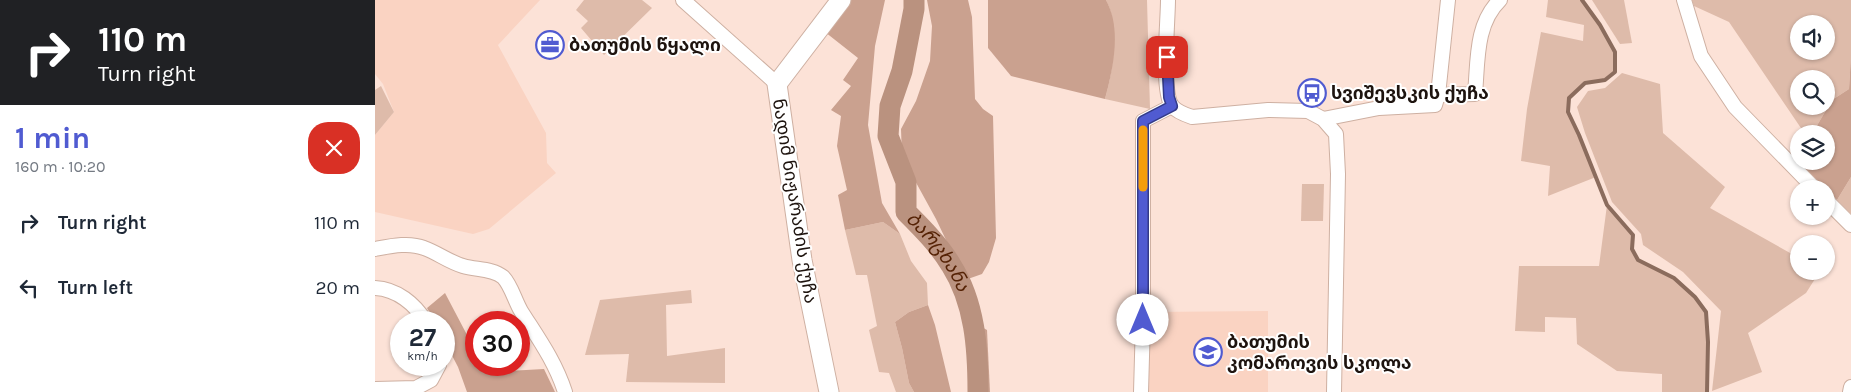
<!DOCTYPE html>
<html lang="en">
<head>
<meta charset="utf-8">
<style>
	body { margin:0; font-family:Karla,"Noto Sans Georgian",sans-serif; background:#f2f2f3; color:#1f2937; height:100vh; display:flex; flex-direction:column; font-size:19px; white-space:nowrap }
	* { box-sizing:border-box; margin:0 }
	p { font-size:16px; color:#747a83 }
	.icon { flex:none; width:28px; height:28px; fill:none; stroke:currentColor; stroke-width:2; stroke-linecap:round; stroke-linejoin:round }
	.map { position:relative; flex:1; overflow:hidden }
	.side { display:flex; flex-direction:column; background:#fff; width:375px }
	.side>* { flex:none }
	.guide { background:#202124; color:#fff; overflow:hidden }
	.fabs { position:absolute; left:1415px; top:15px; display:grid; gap:10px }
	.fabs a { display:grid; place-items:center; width:45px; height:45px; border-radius:50%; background:#fff; box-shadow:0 1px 4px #0004; font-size:25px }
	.speed { position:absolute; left:15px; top:311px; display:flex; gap:10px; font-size:25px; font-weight:700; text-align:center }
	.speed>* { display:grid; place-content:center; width:65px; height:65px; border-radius:50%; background:#fff; box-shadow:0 1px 4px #0004; line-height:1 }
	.speed small { font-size:12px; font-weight:400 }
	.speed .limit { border:8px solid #d22; background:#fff; color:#111 }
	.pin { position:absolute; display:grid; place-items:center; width:42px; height:42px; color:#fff; margin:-21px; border-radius:10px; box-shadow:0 2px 8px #0006 }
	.me { position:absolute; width:55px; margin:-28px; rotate:0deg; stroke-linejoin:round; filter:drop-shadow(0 0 4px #0008) }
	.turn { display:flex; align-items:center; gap:18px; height:105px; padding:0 15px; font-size:22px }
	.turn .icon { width:65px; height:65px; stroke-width:2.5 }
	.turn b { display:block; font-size:35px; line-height:42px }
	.round { display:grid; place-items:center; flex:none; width:52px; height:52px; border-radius:20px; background:#f2f2f3 }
	.overview { display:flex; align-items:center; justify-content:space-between; height:85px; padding:0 15px }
	h1 { font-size:30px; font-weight:700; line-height:38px; color:#505bd1 }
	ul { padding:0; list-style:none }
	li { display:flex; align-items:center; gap:15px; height:65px; padding:0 15px }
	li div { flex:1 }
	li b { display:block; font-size:19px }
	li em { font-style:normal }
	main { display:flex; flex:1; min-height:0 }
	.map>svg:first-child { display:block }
	.built { fill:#fad3c2 }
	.green { fill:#debbaa; fill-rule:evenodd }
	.forest { fill:#caa18f }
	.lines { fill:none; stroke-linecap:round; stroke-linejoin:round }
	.stream { stroke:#8b6c5d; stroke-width:4 }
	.river { stroke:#ba927f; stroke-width:21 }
	.street-casing { stroke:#ceb0a2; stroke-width:16 }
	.secondary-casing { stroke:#ceb0a2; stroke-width:21 }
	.street { stroke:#fff; stroke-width:14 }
	.secondary { stroke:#fff; stroke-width:19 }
	.route-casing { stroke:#343b88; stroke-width:12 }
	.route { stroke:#505bd1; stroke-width:9 }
	.slow { stroke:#f59e0b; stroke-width:9 }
	.labels { text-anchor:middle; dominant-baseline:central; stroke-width:4; stroke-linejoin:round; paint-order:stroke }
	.poi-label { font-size:18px; font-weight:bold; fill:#1e140f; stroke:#fff; text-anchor:start }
	.street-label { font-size:18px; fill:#1e140f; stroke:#fff }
	.water-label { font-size:19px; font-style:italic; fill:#552205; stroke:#fff }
</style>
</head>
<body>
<main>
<section class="side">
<div class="guide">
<div class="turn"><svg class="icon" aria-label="right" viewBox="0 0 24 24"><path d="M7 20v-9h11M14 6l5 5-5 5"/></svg><div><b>110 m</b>Turn right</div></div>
</div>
<div class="overview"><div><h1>1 min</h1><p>160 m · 10:20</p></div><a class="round" style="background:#d93025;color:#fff"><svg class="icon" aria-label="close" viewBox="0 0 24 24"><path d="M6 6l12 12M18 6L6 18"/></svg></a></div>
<ul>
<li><svg class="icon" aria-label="right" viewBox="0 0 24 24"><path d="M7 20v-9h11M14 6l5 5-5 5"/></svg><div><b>Turn right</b></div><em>110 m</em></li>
<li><svg class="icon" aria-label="left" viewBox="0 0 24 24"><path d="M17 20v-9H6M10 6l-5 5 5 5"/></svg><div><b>Turn left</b></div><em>20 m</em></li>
</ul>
</section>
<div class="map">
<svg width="1476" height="392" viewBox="0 0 1476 392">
	<rect width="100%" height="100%" fill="#fce2d7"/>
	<!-- built -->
	<g class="built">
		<path d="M0,0h165l-42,45 -11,-20 59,108 1,30 9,10 -67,56 -16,5 -98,-22v-77l19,-23 -11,-28 -8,-10z"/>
		<path d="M893,311v81h-121l3,-80z"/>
	</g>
	<!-- green -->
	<g class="green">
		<path d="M209,0h58l10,8 -48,47 -23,-27 7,-7 -12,-11z"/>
		<path d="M731,0h41l3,109 -45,-10c8,-27 15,-73 1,-99z"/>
		<path d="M1173,0h34l18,25 15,27v20l-10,8 -20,3 -16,15 -1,14 11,23 17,42 -48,19 2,-30 -29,-5 6,-52 14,-77 42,9 1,-16 -38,-8z"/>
		<path d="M1217,0h32l8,43 -12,1z"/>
		<path d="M1317,0h159v55l-2,34 -17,11 -20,34h-7l-76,-112 -35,-16zM1424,24h27v27h-27zM1424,79h27v27h-27z"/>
		<path d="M1247,73l38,11 3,49 62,54 -15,21 89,50v13h21l-14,22 -58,40 14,39 -50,19 9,-80 -38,-39 -40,-27 -2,-11 -29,-32 -27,-69 -8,-26 11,-16 17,-3z"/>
		<path d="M6,86l13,26 -19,23v-45z"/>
		<path d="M1476,177v37l-14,-14z"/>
		<path d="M927,184h22l-1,37h-22z"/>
		<path d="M1232,205l26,30 -1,14 6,11 36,18 21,19 11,15 2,30 -1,50h-45v-18l-45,-3 -40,-27 -1,-26 -31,-1v15l-30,-1 4,-65h80z"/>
		<path d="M508,222l17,12 11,27 16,22 1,22 -19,7 -14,10 7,26 7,35 5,9h-18l-7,-19 -10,-1 -10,-42 8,-4 -10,-51h-11l-11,-45z"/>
		<path d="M316,290l1,13 -26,2 1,51 58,-8v35l-99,-1 3,-28 -44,1 15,-55z"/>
	</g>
	<!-- forest -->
	<g class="forest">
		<path d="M471,0h39l-10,46 -7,79 14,78 18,31 -17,-12 -38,8 -7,-35 9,-5 -10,-44 4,-30 -10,-6 20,-24 -8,-6 15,-22 -33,-26z"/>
		<path d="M552,0h41l4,17 3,82 8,10 10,7 3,122 -7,24 -7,12 -17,6 -29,-61 -34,-62 -1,-28 15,-28 14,-40 2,-35z"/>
		<path d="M613,0h118c16,29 7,69 -1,99l-94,-23 -23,-28z"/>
		<path d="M1476,55v122l-14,23 -47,-46 9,-7v14h27v-27h-14l20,-34 17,-11z"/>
		<path d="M70,293l31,59v13h7l4,7 57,-3 11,23h-88l-9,-25 -14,-27v-18h-9l-8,-14z"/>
		<path d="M553,305l7,20 16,67h-37l-5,-9 -7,-35 -7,-26 14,-10z"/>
		<path d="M603,325l9,5 3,62h-9z"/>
	</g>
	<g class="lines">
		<!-- stream -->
		<path class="stream" d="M1207,0l18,25 15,27v20l-10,8 -20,3 -16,15 -1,14 11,23 28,70 26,30 -1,14 6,11 36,18 21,19 11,15 2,30 -1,50"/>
		<!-- river -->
		<path class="river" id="s1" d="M539,0v9l-12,62 -12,35 -2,30 18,46v30c16,16 33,33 45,53 24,38 27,83 27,127"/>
		<defs>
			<g id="street">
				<path d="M308,0l94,84"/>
				<path d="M793,0c0,21 -7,91 4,106 5,6 14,9 20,11l76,-7 40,1 15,8 13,15 2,40 -4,218"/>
				<path d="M1309,0l17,56 34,51 80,82"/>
				<path d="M1063,95l37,-1c3,-32 0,-70 25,-94"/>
				<path d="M948,119l56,-11 56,-3 3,-10 10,-95"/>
				<path d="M1451,200l25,25"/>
				<path d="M0,249c16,-3 34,-7 49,-1 14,5 25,14 39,18 13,4 29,2 40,11 8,8 12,24 18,34 17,27 34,50 44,81"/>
				<path d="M0,288c22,1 40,16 51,34"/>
				<path d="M0,389l41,-1 15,-8 8,-15"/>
				<path d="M766,392l2,-71v-200l29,-15"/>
				<path d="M1475,392l1,-5"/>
			</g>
			<path id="secondary" d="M454,392l-27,-132 -25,-176 64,-84"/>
		</defs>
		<!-- street casing -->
		<use href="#street" class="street-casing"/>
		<!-- secondary casing -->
		<use href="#secondary" class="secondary-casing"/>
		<!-- street -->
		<use href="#street" class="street"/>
		<!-- secondary -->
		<use href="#secondary" class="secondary"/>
	</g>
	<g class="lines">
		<defs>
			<path id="route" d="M768,320v-199l29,-15 -3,-9 -2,-40"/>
		</defs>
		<!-- route casing -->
		<use href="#route" class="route-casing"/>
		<!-- route -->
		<use href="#route" class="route"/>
		<!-- slow -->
		<path class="slow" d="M768,130v57"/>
	</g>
	<!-- icons -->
	<defs>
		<symbol id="office-ring" viewBox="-11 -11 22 22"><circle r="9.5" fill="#fff" stroke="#505bd1" stroke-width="1.5"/><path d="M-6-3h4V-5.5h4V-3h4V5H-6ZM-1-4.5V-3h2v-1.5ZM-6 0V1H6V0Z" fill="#505bd1"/></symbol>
		<symbol id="bus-ring" viewBox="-11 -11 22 22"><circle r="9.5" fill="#fff" stroke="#505bd1" stroke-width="1.5"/><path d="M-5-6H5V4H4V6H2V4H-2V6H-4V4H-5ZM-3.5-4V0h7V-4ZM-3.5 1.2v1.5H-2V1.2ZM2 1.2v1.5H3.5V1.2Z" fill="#505bd1"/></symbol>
		<symbol id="school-ring" viewBox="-11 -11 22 22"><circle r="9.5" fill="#fff" stroke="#505bd1" stroke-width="1.5"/><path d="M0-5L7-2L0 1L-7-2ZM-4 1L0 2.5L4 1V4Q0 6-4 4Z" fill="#505bd1"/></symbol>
	</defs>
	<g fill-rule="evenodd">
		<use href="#office-ring" x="159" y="29" width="32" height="32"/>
		<use href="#bus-ring" x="921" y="77" width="32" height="32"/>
		<use href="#school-ring" x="817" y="336" width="32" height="32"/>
	</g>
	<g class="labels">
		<!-- poi labels -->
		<g class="poi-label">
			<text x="194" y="45">ბათუმის წყალი</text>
			<text x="956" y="93">სვიშევსკის ქუჩა</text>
			<text x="852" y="342">ბათუმის<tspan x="852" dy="21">კომაროვის სკოლა</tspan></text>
		</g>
		<!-- street labels -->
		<g class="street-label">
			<text transform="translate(420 201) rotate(81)">ნადიმ ნიჟარაძის ქუჩა</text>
		</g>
		<!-- water labels -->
		<g class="water-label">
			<text stroke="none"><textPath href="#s1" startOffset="270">ბარცხანა</textPath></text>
		</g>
	</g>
</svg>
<div class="fabs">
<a><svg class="icon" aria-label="sound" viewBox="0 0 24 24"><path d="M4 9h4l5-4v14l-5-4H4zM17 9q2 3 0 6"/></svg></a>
<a><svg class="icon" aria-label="search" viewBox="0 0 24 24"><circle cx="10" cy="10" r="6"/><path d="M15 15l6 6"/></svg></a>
<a><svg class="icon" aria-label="layers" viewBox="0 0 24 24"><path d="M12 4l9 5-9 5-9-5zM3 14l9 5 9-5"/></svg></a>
<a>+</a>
<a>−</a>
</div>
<div class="speed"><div>27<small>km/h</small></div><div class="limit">30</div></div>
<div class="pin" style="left:792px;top:57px;background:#d93025"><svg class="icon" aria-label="arrive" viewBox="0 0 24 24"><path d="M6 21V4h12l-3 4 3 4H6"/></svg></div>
<svg class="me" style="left:768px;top:320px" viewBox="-20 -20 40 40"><circle r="19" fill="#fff"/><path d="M0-13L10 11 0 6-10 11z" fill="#505bd1"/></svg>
</div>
</main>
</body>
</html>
